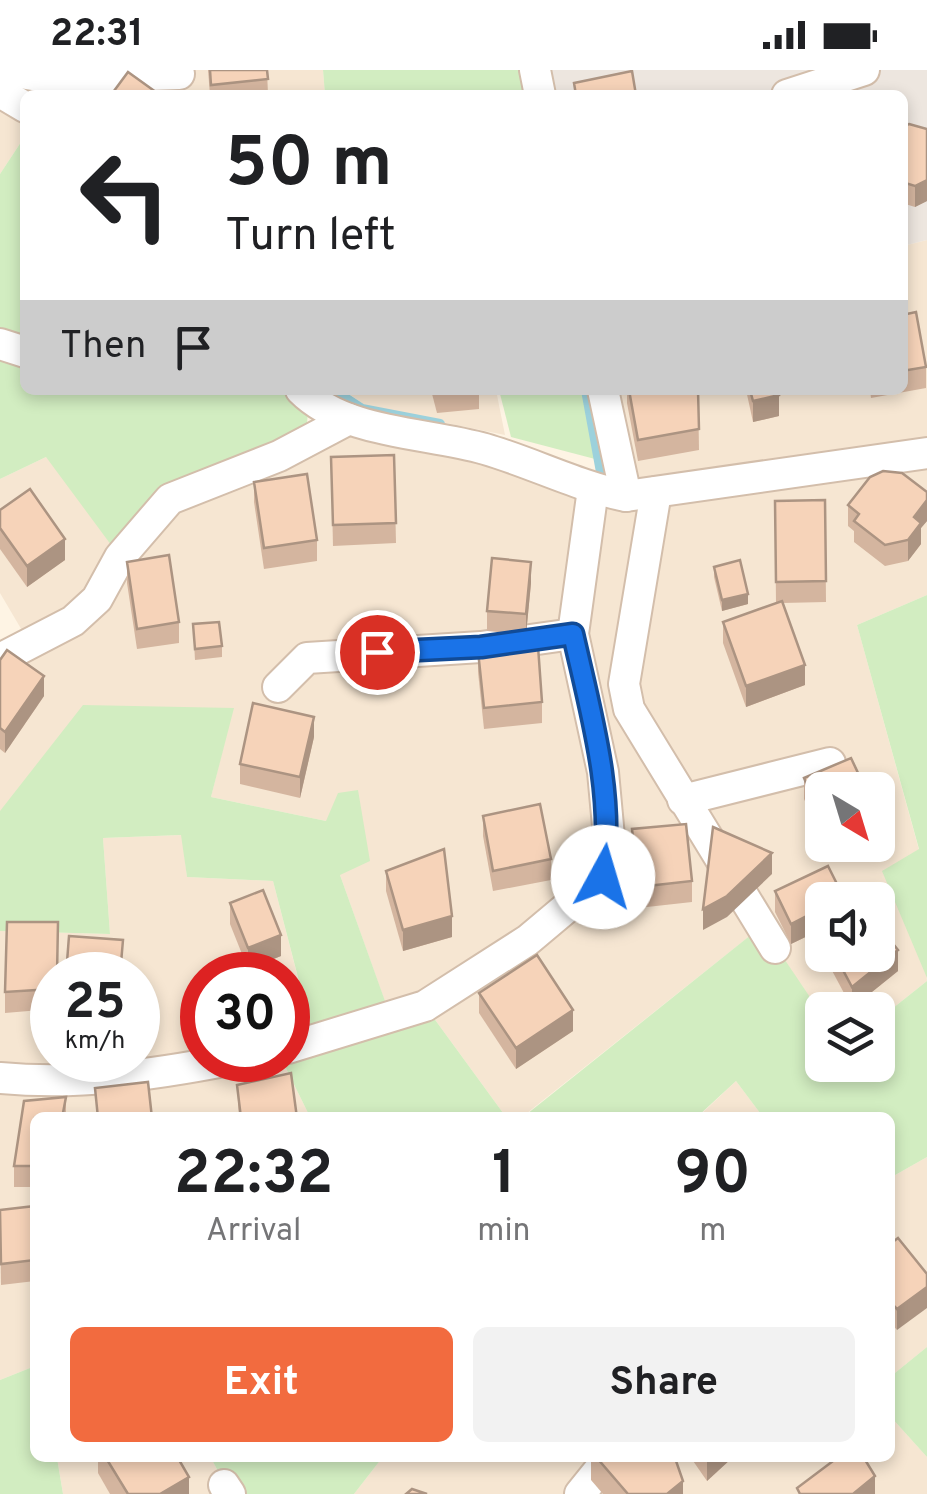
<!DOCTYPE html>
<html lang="en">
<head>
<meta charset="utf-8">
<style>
	body { margin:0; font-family:Overpass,sans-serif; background:#f2f2f2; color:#202124; height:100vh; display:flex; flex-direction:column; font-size:38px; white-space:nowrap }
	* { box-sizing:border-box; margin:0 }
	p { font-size:32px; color:#757577 }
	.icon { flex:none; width:55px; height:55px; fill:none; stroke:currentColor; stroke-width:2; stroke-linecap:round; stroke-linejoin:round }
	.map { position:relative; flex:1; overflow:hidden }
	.drawer { position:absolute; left:30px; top:1042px; width:865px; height:350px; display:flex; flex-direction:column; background:#fff; border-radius:15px; box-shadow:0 5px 15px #0003 }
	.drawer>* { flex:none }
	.guide { position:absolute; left:20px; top:20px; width:888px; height:305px; border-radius:15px; box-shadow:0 5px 15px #0003; background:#fff; color:#202124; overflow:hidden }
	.needle { width:65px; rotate:142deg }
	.fabs { position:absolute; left:805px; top:702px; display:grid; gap:20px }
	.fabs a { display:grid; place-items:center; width:90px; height:90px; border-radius:15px; background:#fff; box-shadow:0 5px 15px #0003; font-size:50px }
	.speed { position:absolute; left:30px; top:882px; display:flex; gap:20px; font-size:50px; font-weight:700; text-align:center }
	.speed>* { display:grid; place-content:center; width:130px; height:130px; border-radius:50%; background:#fff; box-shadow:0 5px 15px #0003; line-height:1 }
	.speed small { font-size:25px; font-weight:400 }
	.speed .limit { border:15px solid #d22; background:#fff; color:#111 }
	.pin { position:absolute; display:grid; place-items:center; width:85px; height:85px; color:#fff; margin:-42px; border:5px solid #fff; border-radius:50%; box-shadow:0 2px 10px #0007 }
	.me { position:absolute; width:110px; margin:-55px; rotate:6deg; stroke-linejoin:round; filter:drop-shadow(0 0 8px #0008) }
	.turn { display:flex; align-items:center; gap:35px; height:210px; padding:0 40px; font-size:45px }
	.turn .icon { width:130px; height:130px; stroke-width:2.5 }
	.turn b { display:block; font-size:70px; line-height:85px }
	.then { display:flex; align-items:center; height:95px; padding:0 40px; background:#0003; gap:20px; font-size:38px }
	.eta { display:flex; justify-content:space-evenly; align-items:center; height:170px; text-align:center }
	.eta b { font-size:60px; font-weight:700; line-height:70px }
	.primary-button { display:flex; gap:20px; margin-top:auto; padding:20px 40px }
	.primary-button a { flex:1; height:115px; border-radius:15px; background:#f26b3f; color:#fff; font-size:40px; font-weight:700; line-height:115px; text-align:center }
	.primary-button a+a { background:#f2f2f2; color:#202124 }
	.status { display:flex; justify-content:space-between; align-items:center; height:70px; padding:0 50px; background:#fff; direction:ltr }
	.status svg { height:28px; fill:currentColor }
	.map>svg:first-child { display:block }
	.residential { fill:#f6e6d2; fill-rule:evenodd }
	.industrial { fill:#ede6df }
	.green { fill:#d2edc1 }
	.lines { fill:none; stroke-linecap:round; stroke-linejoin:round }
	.stream { stroke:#9cd1dc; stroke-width:10 }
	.minor-casing { stroke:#d3beab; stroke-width:34 }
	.minor { stroke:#fff; stroke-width:30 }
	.wall { fill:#d4b59f }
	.shaded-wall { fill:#ac9482 }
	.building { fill:#f6d3b9; stroke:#ac9482; stroke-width:2.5 }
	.route-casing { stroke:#114b97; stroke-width:25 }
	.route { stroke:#1a73e8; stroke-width:18 }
</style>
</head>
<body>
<div class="status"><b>22:31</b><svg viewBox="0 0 49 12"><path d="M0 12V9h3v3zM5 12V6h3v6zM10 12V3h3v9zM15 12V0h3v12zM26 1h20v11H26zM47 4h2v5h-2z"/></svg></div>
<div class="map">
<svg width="927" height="1424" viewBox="0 0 927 1424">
	<rect width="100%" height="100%" fill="#fef4e4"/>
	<!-- residential -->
	<g class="residential">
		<path d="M0,0h323l2,25h-300v41l-25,38z"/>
		<path d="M927,170v355l-70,30 62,225 8,131 -49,39v-10h-56v5l-61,-88 -239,190h-16l-81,-111 -35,10 -50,-141 -14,-54 -115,-24 22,-89 -233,103v-152l30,-15 -30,-51v-114l46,-22 103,61 200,-99 276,76 -22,-105h299l1,-144zM822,720h56v55h-56zM822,830h56v55h-56z"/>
		<path d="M343,320h153l9,45 -137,-28z"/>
		<path d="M182,765l5,42 86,4 41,159 -26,8v-73h-86v85h80l28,57 -275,1v248l-35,14v-449l110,3 -7,-96zM52,905h86v85h-86z"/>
		<path d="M736,1011l27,36 -66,1z"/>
		<path d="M927,1087v190l-37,30v-199z"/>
		<path d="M890,1346l37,41v37h-573l28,-36h508z"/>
		<path d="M57,1388h154l19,36h-167z"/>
	</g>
	<!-- industrial -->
	<path class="industrial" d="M535,0h392v170l-24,6 -1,-151h-362z"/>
	<!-- green -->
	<g class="green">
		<path d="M323,0h212l5,25h-215z"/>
		<path d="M25,66v254h263l20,20 -2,29 -110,47 -76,71 -74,-100 -46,22v-305z"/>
		<path d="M499,320h90l6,69 -84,-22z"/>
		<path d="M927,525v383l-45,-107 37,-22 -62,-224z"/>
		<path d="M83,635l151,3 -23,89 115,24 12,-28 20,-3 12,71 -30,14 50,140 35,-9 81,111h-196l-28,-57 32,-21 -41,-158 -86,-4 -6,-42 -78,3 7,96 -110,-3v-120z"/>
		<path d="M762,856l60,89v50h56v-45l49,-39v176l-37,21v-60l-127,-1 -27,-36 -39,36 -175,1z"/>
		<path d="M927,1277v110l-37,-41v-39z"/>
		<path d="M35,1296v92h22l6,36h-63v-114z"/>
		<path d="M211,1388h171l-28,36h-124z"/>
	</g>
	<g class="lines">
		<!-- stream -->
		<g class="stream">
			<path d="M333,320l29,19 78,15"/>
			<path d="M586,320l15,82"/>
		</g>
		<defs>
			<g id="minor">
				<path d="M2,0l49,8 128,-4"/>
				<path d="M535,0l5,25"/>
				<path d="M0,22l25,15"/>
				<path d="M787,25l77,-25"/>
				<path d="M0,274l25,8"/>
				<path d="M301,320c44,44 125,42 184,59 48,14 92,37 141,47l301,-43"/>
				<path d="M603,320l23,106"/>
				<path d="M656,422l-32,192 5,25 146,239"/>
				<path d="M0,589l73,-38 24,-22 23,-42 50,-58 109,-43 70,-37"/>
				<path d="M278,617l29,-29 174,-11 92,-13"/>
				<path d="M683,730l147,-37"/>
				<path d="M288,978l137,-42 103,-66 75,-63 6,-40 -6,-65 -30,-138 20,-145"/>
				<path d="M0,1008c78,7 153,-3 229,-18"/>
				<path d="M224,1415l6,9"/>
				<path d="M580,1424l29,-36"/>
			</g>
		</defs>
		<!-- minor casing -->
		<use href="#minor" class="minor-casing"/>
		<!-- minor -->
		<use href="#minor" class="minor"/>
	</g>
	<!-- wall -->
	<g class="wall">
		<path d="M208,0h59l1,25h-58z"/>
		<path d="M902,57l25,2v72l-12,6 -13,-4z"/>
		<path d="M902,245l24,52v21l-55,10 -1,-8h32z"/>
		<path d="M431,320h48v19l-42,4z"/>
		<path d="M627,320h71l1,60 -61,11 -11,-58z"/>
		<path d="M746,320h32l1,26 -26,6z"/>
		<path d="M394,385l2,88 -63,3 -2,-89z"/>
		<path d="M254,412l63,58v21l-53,8 -10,-67z"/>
		<path d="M927,422v29l-6,7v16l-13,17 -23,5 -31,-24v-11l-6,-5v-21z"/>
		<path d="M825,430l1,102 -44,1 23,82 -59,22 -23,-64v-21l53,-19 -1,-102z"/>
		<path d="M0,440l65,50 -38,27 -27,-38z"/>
		<path d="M127,492l52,60v21l-42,6 -10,-66z"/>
		<path d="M714,497l34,37 -26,7 -8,-34z"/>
		<path d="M531,513l-5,52 -39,-4v-20z"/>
		<path d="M193,554l29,22v11l-27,3z"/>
		<path d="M478,581l64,51v21l-58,6 -6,-57z"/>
		<path d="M0,590l44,36 -39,57 -5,-4z"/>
		<path d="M314,667l-14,61 -60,-14v-20z"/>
		<path d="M804,708l18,12v51l-18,-42z"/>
		<path d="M483,746l68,43v21l-58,11 -10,-55z"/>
		<path d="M632,759l60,52v21l-54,6 -6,-58z"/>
		<path d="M386,801l66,66 -49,14 -17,-60z"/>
		<path d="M775,821l69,9h-22v29l-31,15 -16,-32z"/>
		<path d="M230,833l51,53 -33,13 -18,-45z"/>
		<path d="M829,885h49l20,16 -46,37 -23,-43z"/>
		<path d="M52,905v34l-47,4v-21z"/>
		<path d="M479,923l94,38 -57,38 -37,-56z"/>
		<path d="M237,1015l60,33h-58z"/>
		<path d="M66,1027v21h-31v69h-21v-21l10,-65z"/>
		<path d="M35,1136v75l-34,4 -1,-75z"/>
		<path d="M898,1168l-1,92 -7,-8v-78z"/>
		<path d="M98,1388h80l11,36h-79l-12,-21z"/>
		<path d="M591,1388h84l8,36h-80l-12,-14z"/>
		<path d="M691,1388h41l-25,23z"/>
	</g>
	<!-- shaded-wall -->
	<g class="shaded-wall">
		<path d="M927,110v21l-12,6v-21z"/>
		<path d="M779,325v21l-26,6v-21z"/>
		<path d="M927,430v21l-6,7v16l-13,17v-21l6,-23z"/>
		<path d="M65,469v21l-38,27v-21z"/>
		<path d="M531,492v21l-5,52v-21z"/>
		<path d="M748,524v10l-26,7v-11z"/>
		<path d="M805,595v20l-59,22v-21z"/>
		<path d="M44,606v20l-39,57v-21z"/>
		<path d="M314,647v20l-14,61v-21z"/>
		<path d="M828,775h21l-21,9z"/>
		<path d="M772,783v21l-45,43 -24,13v-21z"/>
		<path d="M822,838v21l-31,15v-20z"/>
		<path d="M452,846v21l-49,14v-21z"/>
		<path d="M281,865v21l-33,13v-21z"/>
		<path d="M898,880v21l-46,37v-21z"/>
		<path d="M573,940v21l-57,38v-21z"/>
		<path d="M927,1217v21l-30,22v-21z"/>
		<path d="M709,1388h23l-25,23v-21z"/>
		<path d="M875,1406v18h-22z"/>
		<path d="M189,1407v17h-29z"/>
		<path d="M683,1411v13h-16z"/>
	</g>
	<!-- building -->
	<g class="building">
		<path d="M210,0h57l1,9 -57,6z"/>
		<path d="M632,1l4,24h-60l-2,-12z"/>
		<path d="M128,2l32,23h-49z"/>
		<path d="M909,54l18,5v51l-12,6 -13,-4v-55z"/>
		<path d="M916,242l10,55 -24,4v-56z"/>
		<path d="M629,320h69l1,39 -61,11z"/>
		<path d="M750,320h28l1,5 -26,6z"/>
		<path d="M394,385l2,68 -63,2 -2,-68z"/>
		<path d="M883,401l19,2 25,19v8l-13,17 7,6 -13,17 -23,5 -31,-24 5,-7 -11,-9 22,-28z"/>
		<path d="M307,404l10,66 -53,8 -10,-66z"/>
		<path d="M30,419l35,50 -38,27 -27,-38v-18z"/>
		<path d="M825,430l1,81 -50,1 -1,-81z"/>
		<path d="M169,485l10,67 -42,7 -10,-67z"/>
		<path d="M492,488l39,4 -5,52 -39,-3z"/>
		<path d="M740,490l8,34 -26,6 -8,-33z"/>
		<path d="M782,531l23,64 -59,21 -23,-64z"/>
		<path d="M219,552l3,24 -27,3 -2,-25z"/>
		<path d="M538,576l4,56 -58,6 -6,-57z"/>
		<path d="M7,580l37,26 -39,56 -5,-4v-68z"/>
		<path d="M253,633l61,14 -14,60 -60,-13z"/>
		<path d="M851,688l15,32h-44v30l-18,-42z"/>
		<path d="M540,734l11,55 -58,12 -10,-55z"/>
		<path d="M686,754l6,57 -54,6 -6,-58z"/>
		<path d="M713,757l59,26 -45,43 -24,13z"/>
		<path d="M444,779l8,67 -49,14 -17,-59z"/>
		<path d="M828,796l16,32 -4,2h-18v8l-31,16 -16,-33z"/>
		<path d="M263,820l18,45 -33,13 -18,-45z"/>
		<path d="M7,852h51l-1,53h-5v14l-47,3z"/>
		<path d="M878,855l20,25 -46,37 -17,-32h43z"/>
		<path d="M69,866l54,4 -3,35h-54z"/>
		<path d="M537,885l36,55 -57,38 -37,-55z"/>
		<path d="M291,1003l6,45h-56l-4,-33z"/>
		<path d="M148,1012l4,36h-54l-3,-30z"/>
		<path d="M66,1027l-4,21h-27v48h-21l10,-65z"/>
		<path d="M35,1136v54l-34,4 -1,-54z"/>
		<path d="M898,1168l29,36v13l-30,22 -7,-7v-58z"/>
		<path d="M106,1388h72l11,19 -29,17h-32z"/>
		<path d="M597,1388h78l8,23 -16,13h-39z"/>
		<path d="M837,1388h27l11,18 -22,18h-53l-3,-6z"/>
		<path d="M412,1419l15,5h-21z"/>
	</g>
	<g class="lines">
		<defs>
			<path id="route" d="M377,582l104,-5 92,-13c18,80 42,161 30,243"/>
		</defs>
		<!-- route casing -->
		<use href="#route" class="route-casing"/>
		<!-- route -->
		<use href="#route" class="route"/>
	</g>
</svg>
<div class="fabs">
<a><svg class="needle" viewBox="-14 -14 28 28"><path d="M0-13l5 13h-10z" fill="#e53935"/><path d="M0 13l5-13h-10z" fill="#757577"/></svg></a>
<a><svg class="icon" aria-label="sound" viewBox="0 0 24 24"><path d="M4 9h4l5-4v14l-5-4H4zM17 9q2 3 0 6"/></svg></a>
<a><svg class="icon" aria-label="layers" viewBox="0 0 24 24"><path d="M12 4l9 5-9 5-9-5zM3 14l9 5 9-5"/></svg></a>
</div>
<div class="speed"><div>25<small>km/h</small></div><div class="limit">30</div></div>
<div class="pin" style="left:377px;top:582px;background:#d93025"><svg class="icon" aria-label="arrive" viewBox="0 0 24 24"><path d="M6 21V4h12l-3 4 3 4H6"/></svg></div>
<svg class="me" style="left:603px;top:807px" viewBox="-20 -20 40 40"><circle r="19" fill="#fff"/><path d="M0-13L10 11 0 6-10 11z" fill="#1a73e8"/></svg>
<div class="guide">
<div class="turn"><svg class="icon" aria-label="left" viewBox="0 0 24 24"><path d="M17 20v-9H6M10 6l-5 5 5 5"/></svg><div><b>50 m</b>Turn left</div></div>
<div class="then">Then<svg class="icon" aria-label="arrive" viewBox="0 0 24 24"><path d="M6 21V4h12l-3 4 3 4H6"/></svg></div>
</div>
<section class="drawer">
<div class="eta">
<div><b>22:32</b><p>Arrival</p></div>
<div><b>1</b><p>min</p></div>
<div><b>90</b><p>m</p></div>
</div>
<div class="primary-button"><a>Exit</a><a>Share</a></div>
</section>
</div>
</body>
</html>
